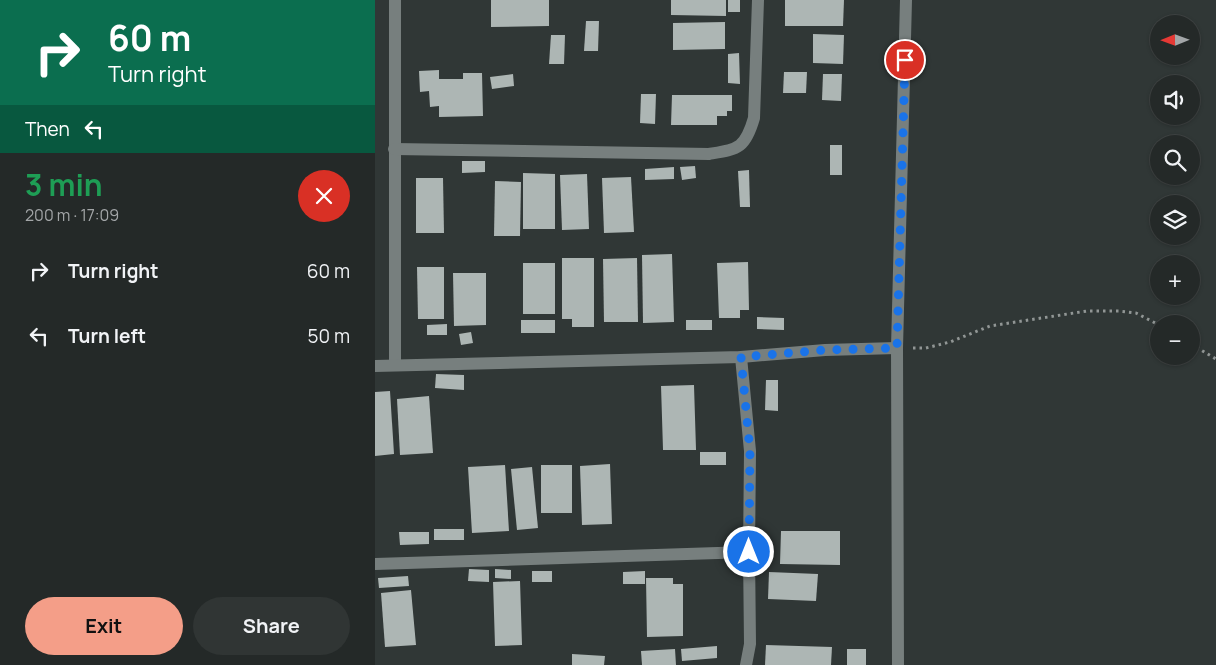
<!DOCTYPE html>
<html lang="en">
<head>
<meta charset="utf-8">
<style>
	body { margin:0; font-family:Manrope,sans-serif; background:#303534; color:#f1f3f6; height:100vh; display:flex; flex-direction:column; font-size:19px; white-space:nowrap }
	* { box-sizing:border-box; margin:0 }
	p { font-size:16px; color:#a3a6a8 }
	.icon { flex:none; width:28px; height:28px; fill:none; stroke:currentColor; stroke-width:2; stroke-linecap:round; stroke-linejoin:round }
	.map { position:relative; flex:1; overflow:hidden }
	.details { display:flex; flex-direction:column; background:#242928; width:375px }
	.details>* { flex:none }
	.top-card { background:#0b6e4f; color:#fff; overflow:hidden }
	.needle { width:32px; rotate:269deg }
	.fabs { position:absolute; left:775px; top:15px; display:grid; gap:10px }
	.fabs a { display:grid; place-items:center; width:50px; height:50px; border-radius:50%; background:#242928; box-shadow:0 1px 4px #0004,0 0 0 1px #414545; font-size:25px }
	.pin { position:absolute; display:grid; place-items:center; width:42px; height:42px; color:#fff; margin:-21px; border:2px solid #fff; border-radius:50%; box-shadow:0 1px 5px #0007 }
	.me { position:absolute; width:55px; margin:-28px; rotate:0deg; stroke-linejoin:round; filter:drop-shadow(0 0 4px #0008) }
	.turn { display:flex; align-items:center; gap:18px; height:105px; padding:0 25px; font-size:22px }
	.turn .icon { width:65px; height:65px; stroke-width:2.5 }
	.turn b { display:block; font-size:35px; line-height:42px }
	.then { display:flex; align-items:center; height:48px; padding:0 25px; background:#0003; gap:10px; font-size:19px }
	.round { display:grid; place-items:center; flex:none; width:52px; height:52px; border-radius:26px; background:#303534 }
	.summary { display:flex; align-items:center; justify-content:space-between; height:85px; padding:0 25px }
	h1 { font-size:30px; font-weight:700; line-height:38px; color:#1e9e55 }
	.primary-button { display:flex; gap:10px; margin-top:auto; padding:10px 25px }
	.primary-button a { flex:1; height:58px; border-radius:30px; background:#f49e88; color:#111; font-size:20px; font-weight:700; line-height:58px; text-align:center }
	.primary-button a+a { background:#303534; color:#f1f3f6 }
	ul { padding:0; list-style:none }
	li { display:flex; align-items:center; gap:15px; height:65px; padding:0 25px }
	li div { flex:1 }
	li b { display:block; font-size:19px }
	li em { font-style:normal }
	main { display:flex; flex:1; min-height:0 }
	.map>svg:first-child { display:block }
	.building { fill:#adb6b4 }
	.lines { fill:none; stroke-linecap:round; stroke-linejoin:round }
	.path { stroke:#919695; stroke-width:3; stroke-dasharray:2.5 4; stroke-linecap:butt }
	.minor { stroke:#777f7e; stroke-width:12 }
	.route { stroke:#1a73e8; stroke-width:9; stroke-dasharray:0 16.2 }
</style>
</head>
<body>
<main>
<section class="details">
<div class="top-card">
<div class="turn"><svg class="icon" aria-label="right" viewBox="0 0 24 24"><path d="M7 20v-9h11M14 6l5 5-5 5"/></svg><div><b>60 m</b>Turn right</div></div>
<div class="then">Then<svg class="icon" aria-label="left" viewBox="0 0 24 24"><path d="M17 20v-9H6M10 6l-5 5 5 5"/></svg></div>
</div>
<div class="summary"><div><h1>3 min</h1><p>200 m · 17:09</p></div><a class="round" style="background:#d93025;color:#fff"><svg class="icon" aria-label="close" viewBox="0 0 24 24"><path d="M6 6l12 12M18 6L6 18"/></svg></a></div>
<ul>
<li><svg class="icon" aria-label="right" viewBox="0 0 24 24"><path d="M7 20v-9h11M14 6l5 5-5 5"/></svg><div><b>Turn right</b></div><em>60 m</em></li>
<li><svg class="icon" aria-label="left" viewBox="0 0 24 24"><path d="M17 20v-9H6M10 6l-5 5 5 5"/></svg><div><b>Turn left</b></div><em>50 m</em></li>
</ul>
<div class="primary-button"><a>Exit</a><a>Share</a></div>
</section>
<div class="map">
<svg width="841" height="665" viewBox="0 0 841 665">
	<rect width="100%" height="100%" fill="#303736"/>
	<!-- building -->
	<g class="building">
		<path d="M116,0h58v26l-58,1z"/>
		<path d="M296,0h55v16l-55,-1z"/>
		<rect x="353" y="0" width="12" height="12"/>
		<path d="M410,0h59l-1,26h-58z"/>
		<path d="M211,21h13l-1,30h-14z"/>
		<path d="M350,22v27l-52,1v-27z"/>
		<path d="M438,34l31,1 -1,29 -30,-1z"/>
		<path d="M176,35h14l-1,29h-15z"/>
		<path d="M364,53l1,31 -12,-1v-29z"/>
		<path d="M64,70v9h24v-6h19l1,43 -44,1v-11l-9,1 -1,-16 -9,1 -1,-21z"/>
		<path d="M409,72h23l-1,21h-23z"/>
		<path d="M138,74l1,12 -22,3 -2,-12z"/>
		<path d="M448,74h19l-1,27 -19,-1z"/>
		<path d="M266,94h15l-1,30 -15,-1z"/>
		<path d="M297,95h60v16h-5v5h-10v9h-46z"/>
		<rect x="455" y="145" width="12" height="30"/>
		<path d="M87,161h23v11l-23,1z"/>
		<path d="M320,166l1,12 -14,2 -2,-13z"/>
		<path d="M299,167v12l-29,1v-11z"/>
		<path d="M374,170l1,37h-10l-2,-36z"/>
		<path d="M148,173l32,1v55h-32z"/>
		<path d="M212,174l2,55 -27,1 -2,-55z"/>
		<path d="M256,177l3,55 -30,1 -2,-55z"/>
		<path d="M41,178h27l1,55h-28z"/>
		<path d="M120,181l26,1 -1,54h-26z"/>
		<path d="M297,254l2,68 -31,1 -1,-68z"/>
		<path d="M187,258h32v69h-22v-8h-10z"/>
		<path d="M262,258l1,64h-34l-1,-63z"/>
		<path d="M373,262l1,48h-9v8h-21l-2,-55z"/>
		<rect x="148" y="263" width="32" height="51"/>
		<path d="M42,267h27v52h-26z"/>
		<path d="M78,273h33v52l-32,1z"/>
		<path d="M382,317l27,1v12l-27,-1z"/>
		<rect x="146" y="320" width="34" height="13"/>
		<rect x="311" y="320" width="26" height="10"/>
		<path d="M72,324v11h-20v-10z"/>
		<path d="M96,332l2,11 -12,2 -2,-11z"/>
		<path d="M61,374l28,1v15l-29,-2z"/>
		<path d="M391,380h12v31l-13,-1z"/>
		<path d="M319,385l2,65h-33l-2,-64z"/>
		<path d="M15,391l4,63 -19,2v-64z"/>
		<path d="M54,396l4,57 -33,2 -3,-56z"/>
		<rect x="325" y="452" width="26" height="13"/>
		<path d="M235,464l2,60 -30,1 -2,-59z"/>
		<path d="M130,465l4,66 -37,2 -4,-66z"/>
		<rect x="166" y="465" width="31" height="48"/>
		<path d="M157,467l6,61 -21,2 -6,-61z"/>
		<rect x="59" y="529" width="30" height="11"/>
		<path d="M406,531h59v34l-60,-1z"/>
		<path d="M24,532h30v12l-29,1z"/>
		<path d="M94,569l20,1v12l-21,-1z"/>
		<path d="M120,569l16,1v9l-16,-1z"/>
		<rect x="157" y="571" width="20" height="11"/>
		<path d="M270,571v13h-22v-12z"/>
		<path d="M394,572l49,2 -2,27 -48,-2z"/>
		<path d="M33,576l1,10 -30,2 -1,-10z"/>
		<path d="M271,578h27v6h10v52l-36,1z"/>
		<path d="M145,581l2,64 -27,1 -2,-64z"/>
		<path d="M36,590l5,55 -31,2 -4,-54z"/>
		<path d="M391,645l66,2 -1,18h-66z"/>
		<path d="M342,646v12l-35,3 -1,-12z"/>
		<path d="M300,649l1,16h-34l-1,-14z"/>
		<rect x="472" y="649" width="19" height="16"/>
		<path d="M197,654l33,2 -1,9h-32z"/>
	</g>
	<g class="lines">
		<!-- path -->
		<g class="path">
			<path d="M816,344l25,15"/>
			<path d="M538,348h13l24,-6 40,-16 97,-15h32l17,2 23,12"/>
		</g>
		<!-- minor -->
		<g class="minor">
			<path d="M20,0v364"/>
			<path d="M19,149l315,5c29,-5 36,-5 45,-36l4,-118"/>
			<path d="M366,357l9,94 -1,101"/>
			<path d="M0,366l366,-9 84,-7 72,-2"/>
			<path d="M0,564l374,-12 1,92 -4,21"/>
			<path d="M523,665l-1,-317 9,-348"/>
		</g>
	</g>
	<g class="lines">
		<!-- route -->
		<path class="route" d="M374,552l1,-101 -9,-94 84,-7 72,-2 8,-288"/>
	</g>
</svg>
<div class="fabs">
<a><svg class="needle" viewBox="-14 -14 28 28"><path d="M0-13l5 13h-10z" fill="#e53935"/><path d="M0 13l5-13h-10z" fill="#a3a6a8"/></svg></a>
<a><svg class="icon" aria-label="sound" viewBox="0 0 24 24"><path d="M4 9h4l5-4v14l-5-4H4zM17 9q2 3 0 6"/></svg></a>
<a><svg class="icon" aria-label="search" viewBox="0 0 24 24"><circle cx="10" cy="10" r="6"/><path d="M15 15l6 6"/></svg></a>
<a><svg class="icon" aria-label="layers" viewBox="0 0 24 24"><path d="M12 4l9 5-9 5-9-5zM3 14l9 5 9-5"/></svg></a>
<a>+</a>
<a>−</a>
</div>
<div class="pin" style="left:530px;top:60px;background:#d93025"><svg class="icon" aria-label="arrive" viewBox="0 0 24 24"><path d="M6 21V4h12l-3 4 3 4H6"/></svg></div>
<svg class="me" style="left:374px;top:552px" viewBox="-20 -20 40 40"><circle r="17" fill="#1a73e8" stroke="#fff" stroke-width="3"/><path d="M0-11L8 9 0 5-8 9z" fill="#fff"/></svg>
</div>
</main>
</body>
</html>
